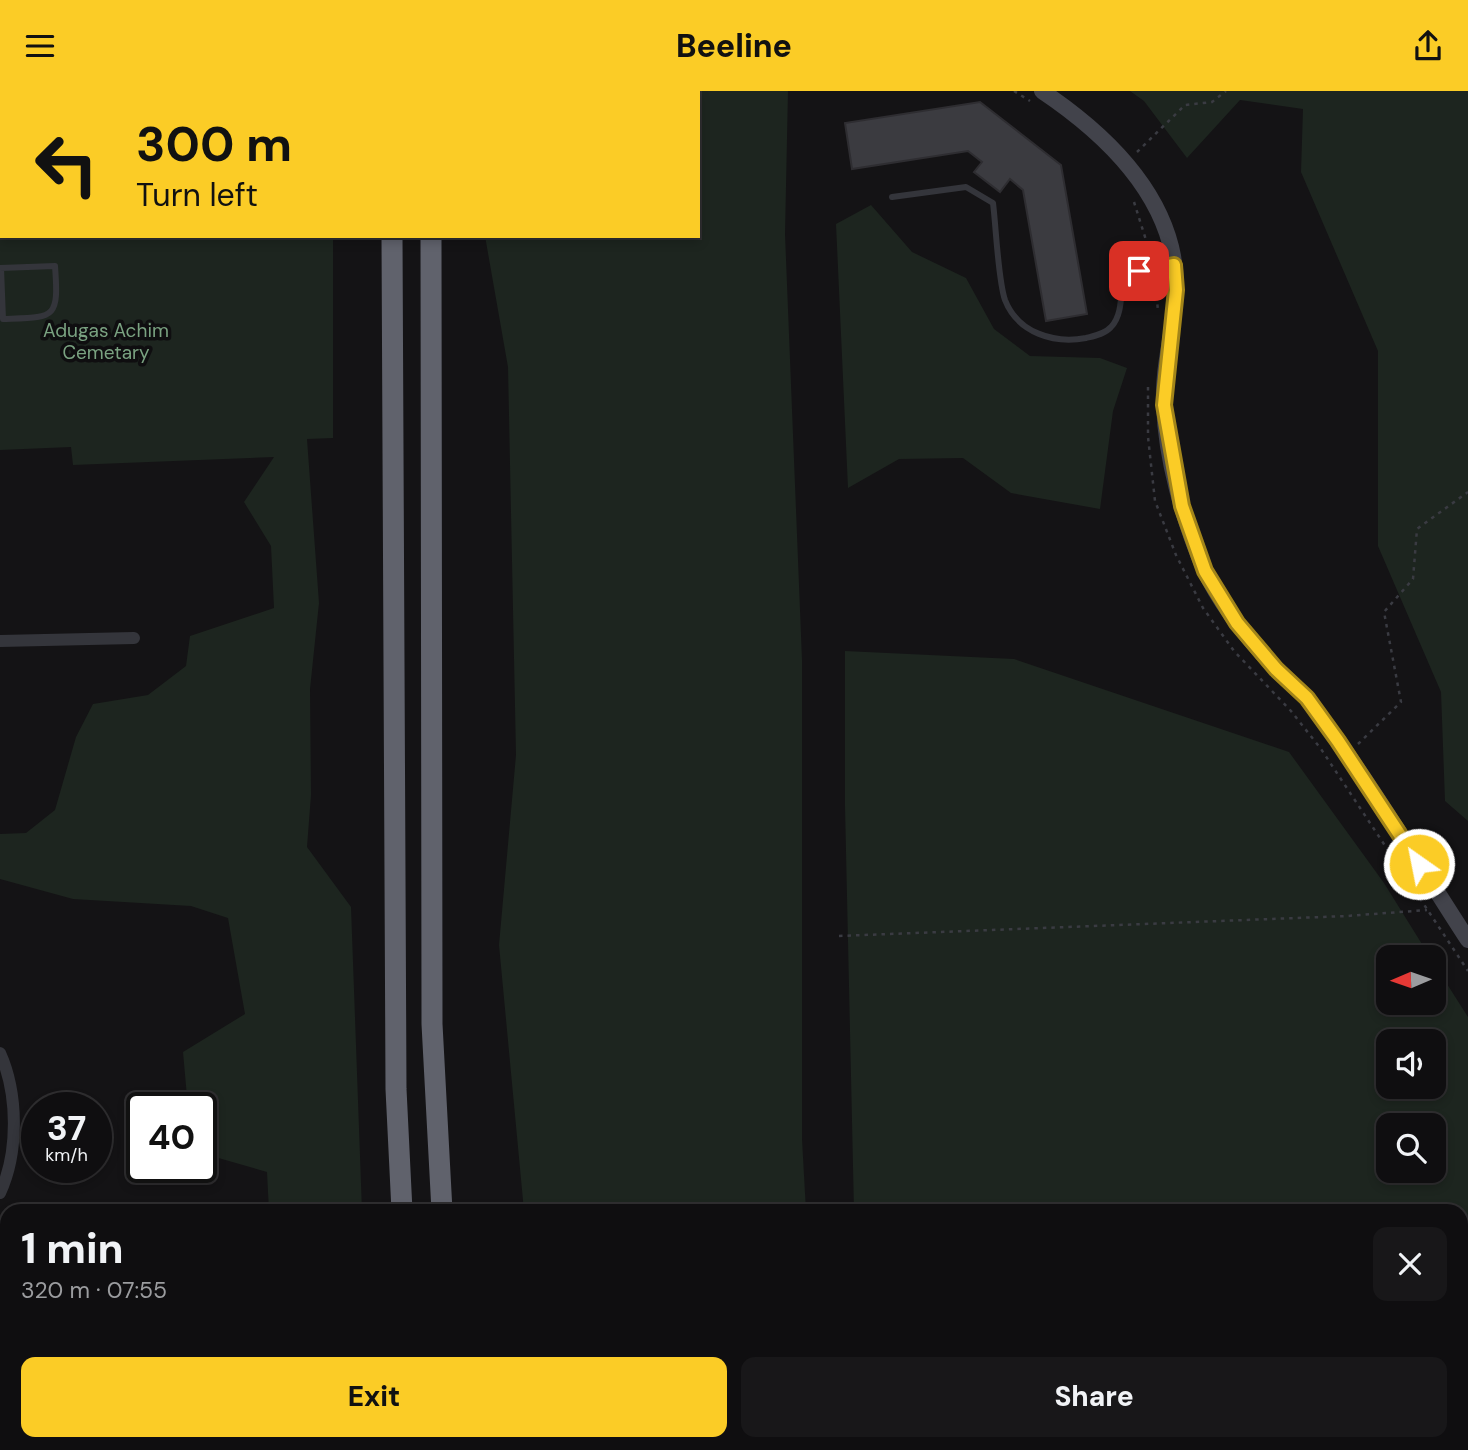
<!DOCTYPE html>
<html lang="en">
<head>
<meta charset="utf-8">
<style>
	body { margin:0; font-family:"DM Sans",sans-serif; background:#181719; color:#f1f3f6; height:100vh; display:flex; flex-direction:column; font-size:26px; white-space:nowrap }
	* { box-sizing:border-box; margin:0 }
	p { font-size:23px; color:#9b9c9f }
	.icon { flex:none; width:38px; height:38px; fill:none; stroke:currentColor; stroke-width:2; stroke-linecap:round; stroke-linejoin:round }
	.map { position:relative; flex:1; overflow:hidden }
	.details { position:absolute; left:0px; top:1113px; width:1468px; height:247px; display:flex; flex-direction:column; background:#0f0e10; border-radius:21px 21px 0 0; box-shadow:0 4px 10px #0003,0 0 0 2px #2f2e30 }
	.details>* { flex:none }
	.banner { position:absolute; left:0px; top:0px; width:700px; height:147px; box-shadow:0 4px 10px #0003,0 0 0 2px #2f2e30; background:#fbcc26; color:#111; overflow:hidden }
	.needle { width:46px; rotate:268deg }
	.fabs { position:absolute; left:1376px; top:854px; display:grid; gap:14px }
	.fabs a { display:grid; place-items:center; width:70px; height:70px; border-radius:14px; background:#0f0e10; box-shadow:0 4px 10px #0003,0 0 0 2px #2f2e30; font-size:35px }
	.speed { position:absolute; left:21px; top:1001px; display:flex; gap:14px; font-size:35px; font-weight:700; text-align:center }
	.speed>* { display:grid; place-content:center; width:91px; height:91px; border-radius:50%; background:#0f0e10; box-shadow:0 4px 10px #0003,0 0 0 2px #2f2e30; line-height:1 }
	.speed small { font-size:18px; font-weight:400 }
	.speed .limit { border:4px solid #111; border-radius:10px; background:#fff; color:#111 }
	.pin { position:absolute; display:grid; place-items:center; width:60px; height:60px; color:#fff; margin:-30px; border-radius:14px; box-shadow:0 4px 10px #0006 }
	.me { position:absolute; width:77px; margin:-38px; rotate:327deg; stroke-linejoin:round; filter:drop-shadow(0 0 5px #0008) }
	.turn { display:flex; align-items:center; gap:24px; height:147px; padding:0 21px; font-size:32px }
	.turn .icon { width:91px; height:91px; stroke-width:2.5 }
	.turn b { display:block; font-size:49px; line-height:60px }
	.round { display:grid; place-items:center; flex:none; width:74px; height:74px; border-radius:14px; background:#181719 }
	.head { display:flex; align-items:center; justify-content:space-between; height:119px; padding:0 21px }
	h1 { font-size:42px; font-weight:800; line-height:52px }
	.action { display:flex; gap:14px; margin-top:auto; padding:14px 21px }
	.action a { flex:1; height:80px; border-radius:14px; background:#fbcc26; color:#111; font-size:28px; font-weight:800; line-height:80px; text-align:center }
	.action a+a { background:#181719; color:#f1f3f6 }
	header { display:flex; justify-content:space-between; align-items:center; height:91px; padding:0 21px; background:#fbcc26; color:#111; font-size:32px; font-weight:800 }
	.map>svg:first-child { display:block }
	.green { fill:#1d251f; fill-rule:evenodd }
	.building { fill:#3b3b40; stroke:#2e2d31; stroke-width:2 }
	.lines { fill:none; stroke-linecap:round; stroke-linejoin:round }
	.path { stroke:#3a3b42; stroke-width:2.5; stroke-dasharray:3.5 5; stroke-linecap:butt }
	.lane { stroke:#34353b; stroke-width:6 }
	.street { stroke:#34353b; stroke-width:12 }
	.secondary { stroke:#42434b; stroke-width:16 }
	.highway { stroke:#60626c; stroke-width:21 }
	.route-casing { stroke:#a38519; stroke-width:18 }
	.route { stroke:#fbcc26; stroke-width:12 }
	.labels { text-anchor:middle; dominant-baseline:central; stroke-width:7; stroke-linejoin:round; paint-order:stroke }
	.park-label { font-size:19px; fill:#7aa281; stroke:#0f0e10 }
</style>
</head>
<body>
<header><svg class="icon" aria-label="menu" viewBox="0 0 24 24"><path d="M4 6h16M4 12h16M4 18h16"/></svg>Beeline<svg class="icon" aria-label="share" viewBox="0 0 24 24"><path d="M12 15V3M7 8l5-5 5 5M5 13v7h14v-7"/></svg></header>
<div class="map">
<svg width="1468" height="1359" viewBox="0 0 1468 1359">
	<rect width="100%" height="100%" fill="#141315"/>
	<!-- green -->
	<g class="green">
		<rect x="70" y="0" width="249" height="2"/>
		<path d="M480,0h308l-3,143 17,426v479l4,72h-282l-25,-266 17,-190 -8,-388 -23,-131h213v-143z"/>
		<path d="M1130,0h338v730l-23,-20 -4,-109 -63,-146v-195l-77,-179 2,-63 -63,-9 -53,58 -43,-57z"/>
		<path d="M0,52l2,93h331v202l-26,1 12,164 -9,86 1,106 -4,52 44,60 11,304h-93l-2,-39 -66,-19v-45h-13l-5,-56 62,-38 -17,-96 -37,-12 -118,-7 -73,-20v-45l26,-1 29,-23 21,-73 17,-33 55,-9 38,-29 4,-30 84,-28 -3,-62 -27,-44 30,-45 -201,8 -2,-18 -71,3z"/>
		<path d="M871,114l41,47 54,26 28,51 36,27 70,2 27,10 -14,43 -13,98 -89,-16 -48,-35 -64,1 -51,29 -12,-264z"/>
		<path d="M845,560l169,8 275,93 95,131 46,74h-42v46h45v-41l35,55v433h-611l-1,-6h605v-233h-607l-9,-405zM1388,950h45v46h-45zM1433,1034v46h-45v-46z"/>
		<path d="M7,1317v36h364v6h-371v-35z"/>
		<rect x="547" y="1353" width="271" height="6"/>
	</g>
	<!-- building -->
	<path class="building" d="M980,11l81,63 26,149 -41,7 -23,-131 -13,-11 -10,13 -26,-20 8,-10 -14,-11 -116,18 -7,-46z"/>
	<g class="lines">
		<!-- path -->
		<g class="path">
			<path d="M1014,0l16,10"/>
			<path d="M1137,61l48,-47 27,-3 14,-11"/>
			<path d="M1134,111l18,57"/>
			<path d="M1155,188l3,32"/>
			<path d="M1148,296v50l7,64 21,54 27,53 31,43 57,60 30,38 147,222"/>
			<path d="M1358,653l43,-42 -17,-90 29,-33 4,-50 51,-37"/>
			<path d="M839,845l508,-20 80,-6"/>
			<path d="M1461,1281l7,4"/>
		</g>
		<!-- lane -->
		<g class="lane">
			<path d="M892,106l74,-10 27,16c3,23 5,77 12,97 13,33 49,44 81,38 8,-2 19,-4 25,-11 10,-10 10,-28 11,-41l17,-15 33,-6"/>
			<path d="M0,177l55,-2c4,54 0,51 -52,53l-2,-51"/>
		</g>
		<!-- street -->
		<g class="street">
			<path d="M0,550l134,-3"/>
			<path d="M0,962c18,40 19,99 0,140"/>
		</g>
		<!-- secondary -->
		<path class="secondary" d="M1042,0c67,45 135,110 134,198 -1,39 -14,77 -12,116 2,54 19,115 40,164 16,36 45,71 71,99 11,12 25,21 34,33 58,76 107,159 159,239"/>
		<!-- highway -->
		<g class="highway">
			<path d="M392,0v2"/>
			<path d="M431,0v2"/>
			<path d="M392,145l4,853 6,122"/>
			<path d="M431,145l1,788 10,187"/>
			<path d="M427,1353l1,6"/>
			<path d="M463,1353l1,6"/>
			<path d="M494,1353l2,6"/>
		</g>
	</g>
	<g class="lines">
		<defs>
			<path id="route" d="M1139,180l35,-6 2,25 -12,115 18,101 23,65 32,52 39,46 31,29 31,43 81,123"/>
		</defs>
		<!-- route casing -->
		<use href="#route" class="route-casing"/>
		<!-- route -->
		<use href="#route" class="route"/>
	</g>
	<g class="labels">
		<!-- park labels -->
		<g class="park-label">
			<text x="106" y="239">Adugas Achim<tspan x="106" dy="22">Cemetary</tspan></text>
		</g>
	</g>
</svg>
<div class="fabs">
<a><svg class="needle" viewBox="-14 -14 28 28"><path d="M0-13l5 13h-10z" fill="#e53935"/><path d="M0 13l5-13h-10z" fill="#9b9c9f"/></svg></a>
<a><svg class="icon" aria-label="sound" viewBox="0 0 24 24"><path d="M4 9h4l5-4v14l-5-4H4zM17 9q2 3 0 6"/></svg></a>
<a><svg class="icon" aria-label="search" viewBox="0 0 24 24"><circle cx="10" cy="10" r="6"/><path d="M15 15l6 6"/></svg></a>
</div>
<div class="speed"><div>37<small>km/h</small></div><div class="limit">40</div></div>
<div class="pin" style="left:1139px;top:180px;background:#d93025"><svg class="icon" aria-label="arrive" viewBox="0 0 24 24"><path d="M6 21V4h12l-3 4 3 4H6"/></svg></div>
<svg class="me" style="left:1419px;top:773px" viewBox="-20 -20 40 40"><circle r="17" fill="#fbcc26" stroke="#fff" stroke-width="3"/><path d="M0-11L8 9 0 5-8 9z" fill="#fff"/></svg>
<div class="banner">
<div class="turn"><svg class="icon" aria-label="left" viewBox="0 0 24 24"><path d="M17 20v-9H6M10 6l-5 5 5 5"/></svg><div><b>300 m</b>Turn left</div></div>
</div>
<section class="details">
<div class="head"><div><h1>1 min</h1><p>320 m · 07:55</p></div><a class="round"><svg class="icon" aria-label="close" viewBox="0 0 24 24"><path d="M6 6l12 12M18 6L6 18"/></svg></a></div>
<div class="action"><a>Exit</a><a>Share</a></div>
</section>
</div>
</body>
</html>
